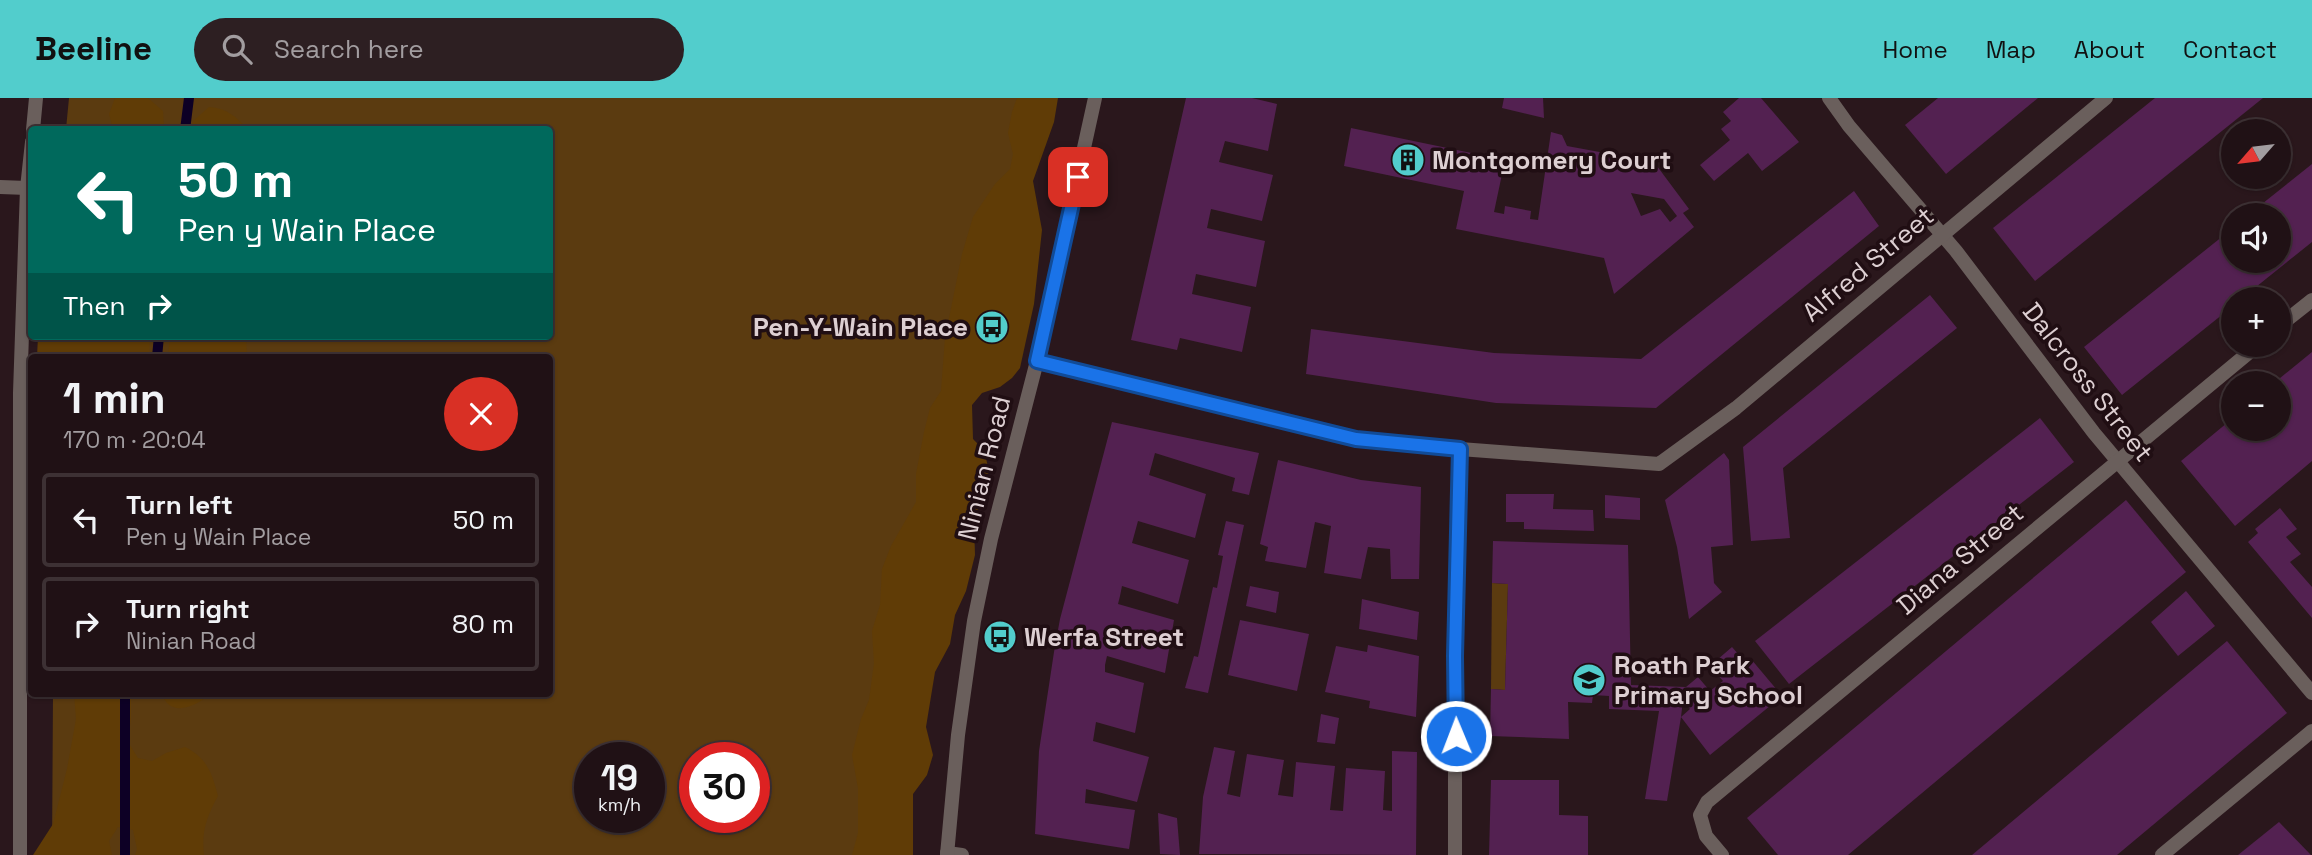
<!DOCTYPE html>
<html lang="en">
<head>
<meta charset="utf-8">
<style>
	body { margin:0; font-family:"Space Grotesk",sans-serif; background:#2d1f22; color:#f1f3f6; height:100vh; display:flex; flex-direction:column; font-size:26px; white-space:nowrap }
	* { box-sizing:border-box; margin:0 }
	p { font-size:23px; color:#a29da0 }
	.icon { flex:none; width:38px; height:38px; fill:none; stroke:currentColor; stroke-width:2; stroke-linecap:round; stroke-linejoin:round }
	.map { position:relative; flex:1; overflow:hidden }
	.panel { position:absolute; left:28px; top:256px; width:525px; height:343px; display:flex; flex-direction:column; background:#201115; border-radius:7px; box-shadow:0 2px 5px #0004,0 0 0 2px #3d3134 }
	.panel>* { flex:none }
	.banner { position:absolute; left:28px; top:28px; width:525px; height:214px; border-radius:7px; box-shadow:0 2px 5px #0004,0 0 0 2px #3d3134; background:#00695c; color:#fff; overflow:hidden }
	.needle { width:46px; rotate:242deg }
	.tools { position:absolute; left:2221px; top:21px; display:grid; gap:14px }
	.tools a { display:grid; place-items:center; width:70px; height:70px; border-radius:50%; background:#201115; box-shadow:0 2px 5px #0004,0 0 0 2px #3d3134; font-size:35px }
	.speed { position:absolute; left:574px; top:644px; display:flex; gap:14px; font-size:35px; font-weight:700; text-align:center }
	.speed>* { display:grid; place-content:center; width:91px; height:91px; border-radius:50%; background:#201115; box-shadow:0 2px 5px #0004,0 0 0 2px #3d3134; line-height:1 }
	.speed small { font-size:18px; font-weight:400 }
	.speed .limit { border:10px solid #d22; background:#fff; color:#111 }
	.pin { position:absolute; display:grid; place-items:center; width:60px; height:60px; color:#fff; margin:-30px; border-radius:14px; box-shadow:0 4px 10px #0006 }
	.me { position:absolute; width:77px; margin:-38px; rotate:359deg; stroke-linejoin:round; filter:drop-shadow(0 0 5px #0008) }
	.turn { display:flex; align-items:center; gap:24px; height:147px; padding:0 35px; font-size:32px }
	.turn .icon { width:91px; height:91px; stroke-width:2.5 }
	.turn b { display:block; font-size:49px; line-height:60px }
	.then { display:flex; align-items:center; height:66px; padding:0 35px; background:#0003; gap:14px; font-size:26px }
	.round { display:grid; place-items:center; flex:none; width:74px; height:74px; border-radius:37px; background:#2d1f22 }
	.head { display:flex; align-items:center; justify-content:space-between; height:119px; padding:0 35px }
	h1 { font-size:42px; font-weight:600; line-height:52px }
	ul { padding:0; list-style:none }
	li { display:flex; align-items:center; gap:21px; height:94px; margin:0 14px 10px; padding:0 21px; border:4px solid #3d3134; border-radius:7px }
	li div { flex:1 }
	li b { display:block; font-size:26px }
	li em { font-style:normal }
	header { display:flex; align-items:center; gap:42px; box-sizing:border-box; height:98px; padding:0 35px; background:#52cdcc; color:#111 }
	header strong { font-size:33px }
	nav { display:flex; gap:38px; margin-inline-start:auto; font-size:24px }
	.search { width:490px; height:63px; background:#2d1f22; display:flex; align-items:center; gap:18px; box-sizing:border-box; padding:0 24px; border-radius:38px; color:#a29da0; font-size:26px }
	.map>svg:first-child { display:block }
	.green { fill:#5b3b10; fill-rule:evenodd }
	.forest { fill:#603c06 }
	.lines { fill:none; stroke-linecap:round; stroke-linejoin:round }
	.stream { stroke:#0d0025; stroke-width:10 }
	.building { fill:#532151; fill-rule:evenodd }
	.minor { stroke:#6a5f5c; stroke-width:14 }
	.tertiary { stroke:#6a5f5c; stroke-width:14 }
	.route-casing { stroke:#114b97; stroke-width:18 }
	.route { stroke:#1a73e8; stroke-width:12 }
	.labels { text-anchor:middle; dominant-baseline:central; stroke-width:7; stroke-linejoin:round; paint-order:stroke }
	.poi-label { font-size:26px; font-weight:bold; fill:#ddcfd2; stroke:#200e13; text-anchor:start }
	.street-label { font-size:26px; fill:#ddcfd2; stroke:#200e13 }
</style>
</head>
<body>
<header>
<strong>Beeline</strong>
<div class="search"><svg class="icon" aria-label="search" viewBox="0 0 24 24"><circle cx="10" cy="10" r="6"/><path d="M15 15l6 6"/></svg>Search here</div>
<nav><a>Home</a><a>Map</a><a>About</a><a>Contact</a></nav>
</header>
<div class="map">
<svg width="2312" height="757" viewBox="0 0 2312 757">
	<rect width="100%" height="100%" fill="#2a171c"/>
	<!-- green -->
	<g class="green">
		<path d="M69,0h969l-87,402 -51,355h-848l1,-162h497v-336h-496v-21h496v-206l-484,-1zM590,660h59v59h-59zM695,660h59v59h-59z"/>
		<path d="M1492,485l16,1 -3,106 -14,-1z"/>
	</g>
	<!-- forest -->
	<g class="forest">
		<path d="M115,0h33l15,13 1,18h-51l-4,-15z"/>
		<path d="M1017,0h41l-4,24 -21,59 9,49 -8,74 -14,64 -8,10 -12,9 -18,6 -10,12 1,34 11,11 5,21 -15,52 1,32 -9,36 -11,24 -5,29 -15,28 -9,55 7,28 -6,20 -14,19v61h-61l6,-22v-45l-6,-33 9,-36 8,-19 5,-37 -2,-32 8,-26 2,-36 9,-23 25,-44v-28l8,-42 6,-24 11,-17 4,-53 17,-84 11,-37 22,-33 15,-15 3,-15 -5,-21 4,-21z"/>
		<path d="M209,9c18,1 27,10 39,22h-56l1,-8z"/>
		<path d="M38,238h112l-1,21h-112z"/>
		<path d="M170,238h76l1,21h-79z"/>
		<path d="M74,595h57v25l-3,24 10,16 14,3 14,-8 19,-6c22,11 27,26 33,49 -11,20 -17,36 -14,59h-69l2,-6 -4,-19 -15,-3 -9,14 3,14h-79l20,-31 14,-55 9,-50z"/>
		<path d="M161,595h49v2c-16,11 -39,24 -49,-2z"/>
	</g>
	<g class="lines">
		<!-- stream -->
		<g class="stream">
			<path d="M185,32l4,-32"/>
			<path d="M157,259l2,-21"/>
			<path d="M125,757v-162"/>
		</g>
	</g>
	<!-- building -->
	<g class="building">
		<path d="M1186,0h66l25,6 -9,47 -43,-10 -6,21 54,13 -11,46 -51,-12 -4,19 58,13 -9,46 -60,-13 -4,20 59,13 -9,45 -62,-14 -3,12 -46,-10z"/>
		<path d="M1504,0h39l1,20 -42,-10z"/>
		<path d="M1739,0h22l38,44 -37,29 -14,-18 -34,28 -14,-16 30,-25 -9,-11 10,-8 -8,-9z"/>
		<path d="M1938,0h100l-92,76 -41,-49z"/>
		<path d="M2155,0h108l-228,183 -42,-53z"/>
		<path d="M1351,30l154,32 -11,52 10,2 1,-8 26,5 -1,8 8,1 13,-88 11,3 5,11 87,16 35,47 -6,4 11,14 -80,67 -10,-36 -148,-29 8,-38 -120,-25zM1631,95l33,6 13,17 -7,6 -10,-13 -19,7z"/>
		<path d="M2312,66v78l-71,57h-8v7l-111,89 -38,-48 149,-119v33h45v-46h-30z"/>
		<path d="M1854,93l25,35 -223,182 -160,-5 -190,-29 5,-45 183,24 147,6z"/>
		<path d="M1930,197l27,33 -174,140 7,70 -39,3 -8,-94z"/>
		<path d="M2312,254v109l-77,65 -54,-65 52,-43v11h45v-46h-4z"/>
		<path d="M2040,320l34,44 -285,222 -34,-43z"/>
		<path d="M1112,324l147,31 -10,42 -17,-4 3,-13 -80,-25 -6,22 57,19 -11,44 -57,-17 -6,22 57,17 -11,44 -56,-18 -2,10 -2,8 56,16 -9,53 -58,-17 -2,9v7l39,11 -9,50 -39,-11 -3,19 56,16 -12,45 -51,-13 -1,14 50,7 -6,39 -94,-15 4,-83 15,-99 6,-33z"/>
		<path d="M1724,355l5,7 4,85 -22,2 3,36 8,9 -33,27 -12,-72 -12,-47z"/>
		<path d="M1278,362l83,20 60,7 -2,92h-28l-1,-30 -22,-2 -7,32 -37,-6 7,-47 -16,-4 -9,46 -41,-7 3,-14 -8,-3z"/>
		<path d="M1506,396h48l-1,15 40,1 1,21 -70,-2v-7h-18z"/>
		<path d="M1605,397l35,3v22l-35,-2z"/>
		<path d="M2126,402l60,72 -338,283h-70l-31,-37z"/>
		<path d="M2280,410l17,21 -11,8 15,17 -11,8 22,25v31l-64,-76 10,-9 -3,-4z"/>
		<path d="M1226,423l18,4 -36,168 -23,-5 9,-32 4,1 15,-70 4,1 6,-32 -5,-1z"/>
		<path d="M1493,443l135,4 3,140 55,2 12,-10 12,14 13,-10 -13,-15 22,-19 14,16 5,-4 31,37 -72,59 -29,-38 -14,84 -22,-2 14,-88 -50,-2v-13l-16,-1 -1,8 -24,-1 1,37 -79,-3 1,-47 14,1 3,-106 -16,-1zM1683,602l7,9 -9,8z"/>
		<path d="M1250,488l29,6 -3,21 -30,-7z"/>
		<path d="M2186,493l29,35 -37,30 -27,-34z"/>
		<path d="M1362,501l57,13 -2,28 -58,-11z"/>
		<path d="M1240,522l69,14 -12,57 -69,-16z"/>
		<path d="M2227,543l60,72 -170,142h-145z"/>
		<path d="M1368,547l51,11 -3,61 -47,-9 1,-7 -45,-9 11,-46 31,6z"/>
		<path d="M1321,616l18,4 -4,26 -18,-2z"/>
		<path d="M1214,649l21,4 -8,43 13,3 7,-43 37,6 -6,35 15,2 3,-35 39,4 -5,44 13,1 3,-43 39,3 -2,39 9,1v-60l25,1 -1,103 -217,-1 4,-57z"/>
		<path d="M1491,682h68v35l29,1v39h-99z"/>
		<path d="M1158,715l19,5 3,37 -20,-1z"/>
		<path d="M2279,724l32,33h-73z"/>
	</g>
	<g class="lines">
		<!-- minor -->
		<g class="minor">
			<path d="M1829,0l20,28 107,125 138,182 218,260"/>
			<path d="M33,32l3,-32"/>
			<path d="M0,89l27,1"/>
			<path d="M2278,229l34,-27"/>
			<path d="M1037,263l319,78 104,10 199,15 77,-56 370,-310"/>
			<path d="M947,755l15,2"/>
			<path d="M20,757v-462l7,-205 5,-46"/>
			<path d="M1455,757v-199l5,-207"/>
			<path d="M1722,757l-16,-19 -6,-21 7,-13 551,-457"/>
			<path d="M2162,757l150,-124"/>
		</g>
		<!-- tertiary -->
		<path class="tertiary" d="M947,757l11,-120 16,-114 17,-82 46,-178 58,-263"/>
	</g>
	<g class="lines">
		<defs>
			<path id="route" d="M1078,79l-41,184 319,78 104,10 -5,207 1,80"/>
		</defs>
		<!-- route casing -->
		<use href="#route" class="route-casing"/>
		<!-- route -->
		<use href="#route" class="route"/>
	</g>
	<!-- icons -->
	<defs>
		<symbol id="building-disc" viewBox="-11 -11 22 22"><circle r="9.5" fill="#52cdcc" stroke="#200e13"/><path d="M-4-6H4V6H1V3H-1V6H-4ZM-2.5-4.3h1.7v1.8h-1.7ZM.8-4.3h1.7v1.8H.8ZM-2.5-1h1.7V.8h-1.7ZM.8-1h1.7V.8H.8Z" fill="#111"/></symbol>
		<symbol id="bus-disc" viewBox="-11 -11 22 22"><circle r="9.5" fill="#52cdcc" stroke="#200e13"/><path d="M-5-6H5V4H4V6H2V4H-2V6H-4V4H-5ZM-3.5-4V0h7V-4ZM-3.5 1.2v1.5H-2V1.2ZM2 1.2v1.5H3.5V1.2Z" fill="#111"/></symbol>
		<symbol id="school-disc" viewBox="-11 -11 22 22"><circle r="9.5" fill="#52cdcc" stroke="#200e13"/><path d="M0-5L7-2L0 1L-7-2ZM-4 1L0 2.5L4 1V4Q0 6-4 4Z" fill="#111"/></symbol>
	</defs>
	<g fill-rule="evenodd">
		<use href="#building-disc" x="1389" y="43" width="38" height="38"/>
		<use href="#bus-disc" x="973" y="210" width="38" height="38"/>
		<use href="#bus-disc" x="981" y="520" width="38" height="38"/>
		<use href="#school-disc" x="1570" y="563" width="38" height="38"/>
	</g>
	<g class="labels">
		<!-- poi labels -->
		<g class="poi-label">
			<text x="1432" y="62">Montgomery Court</text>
			<text x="968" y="229" text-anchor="end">Pen-Y-Wain Place</text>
			<text x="1024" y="539">Werfa Street</text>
			<text x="1614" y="567">Roath Park<tspan x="1614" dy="30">Primary School</tspan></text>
		</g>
		<!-- street labels -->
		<g class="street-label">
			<text transform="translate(1868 166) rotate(-40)">Alfred Street</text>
			<text transform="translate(2088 284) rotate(52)">Dalcross Street</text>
			<text transform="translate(984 370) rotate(-76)">Ninian Road</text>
			<text transform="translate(1960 461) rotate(-40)">Diana Street</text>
		</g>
	</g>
</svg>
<div class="tools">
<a><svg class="needle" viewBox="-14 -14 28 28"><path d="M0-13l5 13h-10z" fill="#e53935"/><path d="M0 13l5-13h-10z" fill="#a29da0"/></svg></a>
<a><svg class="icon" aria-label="sound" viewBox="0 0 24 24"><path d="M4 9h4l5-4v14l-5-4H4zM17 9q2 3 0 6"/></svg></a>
<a>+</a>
<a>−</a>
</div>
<div class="speed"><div>19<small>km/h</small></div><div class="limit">30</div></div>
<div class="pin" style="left:1078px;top:79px;background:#d93025"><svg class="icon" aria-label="arrive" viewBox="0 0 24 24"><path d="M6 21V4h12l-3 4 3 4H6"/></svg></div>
<svg class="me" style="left:1456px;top:638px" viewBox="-20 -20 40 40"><circle r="17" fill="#1a73e8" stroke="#fff" stroke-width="3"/><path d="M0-11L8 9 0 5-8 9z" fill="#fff"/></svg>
<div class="banner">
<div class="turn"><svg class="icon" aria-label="left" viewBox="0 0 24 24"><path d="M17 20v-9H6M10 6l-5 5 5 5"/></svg><div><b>50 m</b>Pen y Wain Place</div></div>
<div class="then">Then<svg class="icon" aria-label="right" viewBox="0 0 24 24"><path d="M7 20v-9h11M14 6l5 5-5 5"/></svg></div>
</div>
<section class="panel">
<div class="head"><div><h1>1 min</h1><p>170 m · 20:04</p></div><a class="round" style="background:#d93025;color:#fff"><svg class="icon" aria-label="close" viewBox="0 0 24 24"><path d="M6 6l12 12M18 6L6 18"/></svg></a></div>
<ul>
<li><svg class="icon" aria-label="left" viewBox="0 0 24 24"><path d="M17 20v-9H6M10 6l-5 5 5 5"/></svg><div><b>Turn left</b><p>Pen y Wain Place</p></div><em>50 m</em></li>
<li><svg class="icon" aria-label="right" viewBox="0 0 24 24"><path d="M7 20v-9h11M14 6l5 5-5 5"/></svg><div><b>Turn right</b><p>Ninian Road</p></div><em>80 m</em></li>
</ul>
</section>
</div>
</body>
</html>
